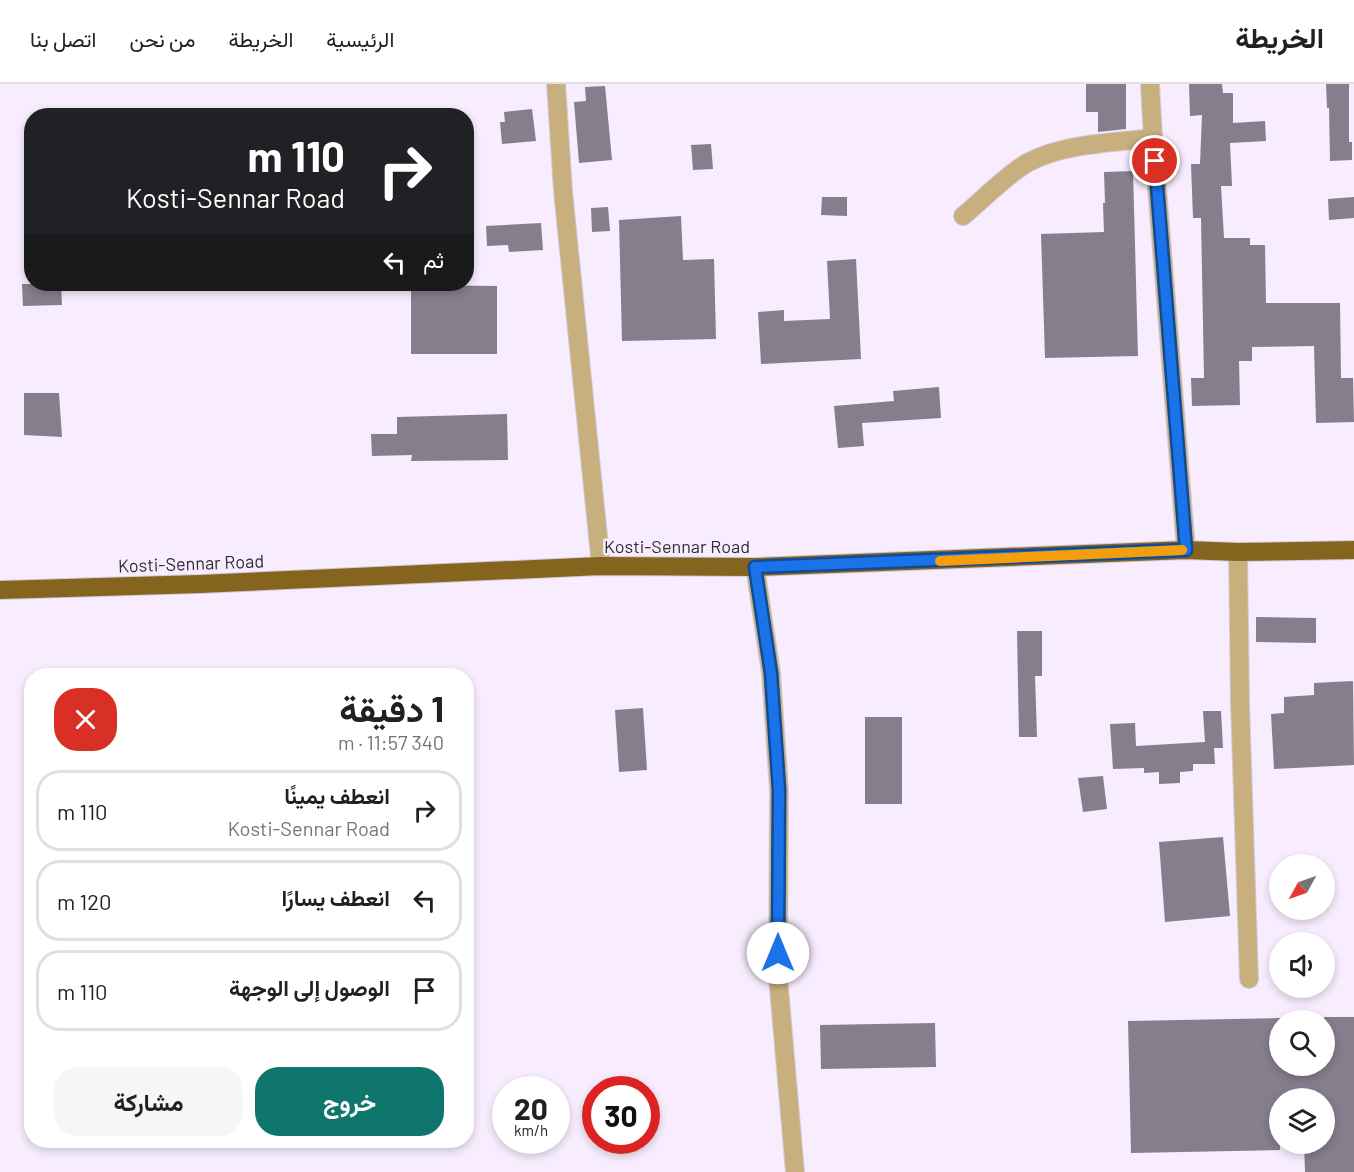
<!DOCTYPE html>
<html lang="ar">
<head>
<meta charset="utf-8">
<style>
	body { margin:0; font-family:Barlow,Vazirmatn,sans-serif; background:#f6f6f6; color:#202124; direction:rtl; height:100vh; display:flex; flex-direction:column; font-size:22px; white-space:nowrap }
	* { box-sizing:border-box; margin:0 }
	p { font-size:20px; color:#757577 }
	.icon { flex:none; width:33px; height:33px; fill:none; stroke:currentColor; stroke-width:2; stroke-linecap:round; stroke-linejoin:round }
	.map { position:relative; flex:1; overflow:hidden; direction:ltr }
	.details { position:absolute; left:24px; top:584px; width:450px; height:480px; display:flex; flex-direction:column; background:#fff; border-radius:24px; box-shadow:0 3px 9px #0003; direction:rtl }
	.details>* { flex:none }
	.banner { position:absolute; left:24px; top:24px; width:450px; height:183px; border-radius:24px; box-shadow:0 3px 9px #0003; direction:rtl; background:#202124; color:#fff; overflow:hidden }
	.needle { width:39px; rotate:230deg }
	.fabs { position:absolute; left:1269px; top:770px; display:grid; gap:12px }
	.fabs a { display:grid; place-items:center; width:66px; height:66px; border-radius:50%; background:#fff; box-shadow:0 3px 9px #0003; font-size:30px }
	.speed { position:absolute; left:492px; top:992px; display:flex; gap:12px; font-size:30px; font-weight:700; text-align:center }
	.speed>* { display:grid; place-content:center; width:78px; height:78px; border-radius:50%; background:#fff; box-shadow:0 3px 9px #0003; line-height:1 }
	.speed small { font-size:15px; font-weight:400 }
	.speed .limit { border:9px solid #d22; background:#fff; color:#111 }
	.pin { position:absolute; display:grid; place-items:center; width:51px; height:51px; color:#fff; margin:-26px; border:3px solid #fff; border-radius:50%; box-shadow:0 2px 6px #0007 }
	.me { position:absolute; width:66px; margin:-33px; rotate:0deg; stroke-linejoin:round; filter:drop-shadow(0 0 4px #0008) }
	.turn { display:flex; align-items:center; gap:21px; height:126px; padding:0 30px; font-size:27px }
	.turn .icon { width:78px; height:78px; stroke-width:2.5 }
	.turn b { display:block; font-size:42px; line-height:51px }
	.then { display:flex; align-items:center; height:57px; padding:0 30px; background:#0003; gap:12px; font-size:22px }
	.round { display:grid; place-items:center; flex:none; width:63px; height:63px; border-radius:24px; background:#f6f6f6 }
	.headline { display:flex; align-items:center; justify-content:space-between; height:102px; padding:0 30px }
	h1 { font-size:36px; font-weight:700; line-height:45px }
	.action { display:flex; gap:12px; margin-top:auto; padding:12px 30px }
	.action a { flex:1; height:69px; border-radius:24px; background:#0f766e; color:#fff; font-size:24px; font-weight:700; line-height:69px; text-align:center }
	.action a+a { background:#f6f6f6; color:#202124 }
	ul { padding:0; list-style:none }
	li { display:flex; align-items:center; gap:18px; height:81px; margin:0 12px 9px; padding:0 18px; border:3px solid #e0e0e0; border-radius:24px }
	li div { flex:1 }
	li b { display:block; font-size:22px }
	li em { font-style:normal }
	header { display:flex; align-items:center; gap:36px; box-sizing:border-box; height:84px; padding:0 30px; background:#fff; border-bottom:2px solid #e0e0e0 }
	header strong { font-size:28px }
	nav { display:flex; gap:33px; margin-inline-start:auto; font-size:21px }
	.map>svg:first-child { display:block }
	.building { fill:#867d8d }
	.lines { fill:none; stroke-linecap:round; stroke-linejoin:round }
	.minor-casing { stroke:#d3cada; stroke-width:20 }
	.highway-casing { stroke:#d3cada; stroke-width:20 }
	.minor { stroke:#c8af7e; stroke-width:18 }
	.highway { stroke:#85651e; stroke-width:18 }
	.route-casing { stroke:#114b97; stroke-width:15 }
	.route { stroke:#1a73e8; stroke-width:10 }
	.slow { stroke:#f59e0b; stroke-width:10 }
	.labels { text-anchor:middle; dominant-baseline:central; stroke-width:5; stroke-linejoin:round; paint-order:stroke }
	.street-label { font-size:18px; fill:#312d34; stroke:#f7edfe }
</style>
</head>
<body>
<header>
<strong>الخريطة</strong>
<nav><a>الرئيسية</a><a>الخريطة</a><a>من نحن</a><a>اتصل بنا</a></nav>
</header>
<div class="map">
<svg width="1354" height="1088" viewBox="0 0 1354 1088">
	<rect width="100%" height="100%" fill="#f7edfe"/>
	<!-- building -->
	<g class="building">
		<path d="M1086,0h40v45l-28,3v-20h-12z"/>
		<path d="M1189,0h33l1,9h10v30l32,-2 1,20 -36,2 2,43h-11l3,52h26v7h15l1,58h74l1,75h12l1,44 -38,1 -2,-77 -62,1v14h-13l1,44 -48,1 -1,-28h13l-3,-160h-8l-2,-54h9l2,-49 -12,1z"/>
		<path d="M1326,0h23v58h3v18l-22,1 -1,-53h-2z"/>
		<path d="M605,2l7,74 -33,3 -5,-61 12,-1 -1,-14z"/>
		<path d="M532,25l4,32 -34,3 -2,-22h5l-1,-10z"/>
		<path d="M711,60l2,25 -20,1 -2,-25z"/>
		<path d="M1133,87l5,185 -93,2 -4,-124 63,-2 -1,-29h2l-1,-31z"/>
		<path d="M822,113h25v19l-26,-1z"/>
		<path d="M1354,113v21l-25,2 -1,-21z"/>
		<path d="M608,123l2,24 -18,1 -1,-24z"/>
		<path d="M681,132l2,44 31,-1 2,80 -94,2 -3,-121z"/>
		<path d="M541,139l2,27 -34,2 -1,-7 -21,1 -1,-20z"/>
		<path d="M856,175l5,100 -100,5 -3,-52 26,-2v11l46,-2 -3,-58z"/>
		<path d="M22,200h39l1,21 -39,1z"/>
		<path d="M411,201l86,1v68h-86z"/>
		<path d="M939,303l2,31 -79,5 2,23 -26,2 -4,-42 60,-5 -1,-10z"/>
		<path d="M24,309h35l3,44 -38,-2z"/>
		<path d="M507,330l1,46 -97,1 1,-6 -40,1 -1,-22h26v-17z"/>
		<path d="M1256,533l60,1v25l-60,-1z"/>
		<path d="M1017,547h25v45h-7l2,61h-18z"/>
		<path d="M1353,597l1,84 -80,4 -3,-55 13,-1v-16l30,-2v-12z"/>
		<path d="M643,624l4,62 -28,2 -4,-62z"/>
		<path d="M1203,627h18l2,37h-9l1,16h-22v7l-13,1v11l-21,1v-12l-15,1v-5l-31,1 -3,-45 25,-1 1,23 69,-4z"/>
		<rect x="865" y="633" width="37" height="87"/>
		<path d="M1103,692l4,33 -24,3 -5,-34z"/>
		<path d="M1223,753l7,79 -65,6 -6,-80z"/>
		<path d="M1324,933h30v155h-49l-1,-29h20v-45h-44v52l-149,3 -3,-132 152,-3v47h44z"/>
		<path d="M935,939l1,44 -115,2 -1,-44z"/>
	</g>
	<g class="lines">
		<defs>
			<g id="minor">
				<path d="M556,0l7,107 38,375"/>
				<path d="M1150,0l3,54 33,412"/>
				<path d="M963,132c18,-15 45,-42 64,-53 37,-20 85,-20 126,-25"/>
				<path d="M1238,468l2,151 9,276"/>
				<path d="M755,483l16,106 8,117 -1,187 17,195"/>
			</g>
			<path id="highway" d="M0,506l200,-6 401,-18 154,1 431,-17 52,2 116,-2"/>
		</defs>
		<!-- minor casing -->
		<use href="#minor" class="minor-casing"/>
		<!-- highway casing -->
		<use href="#highway" class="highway-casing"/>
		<!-- minor -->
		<use href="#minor" class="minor"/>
		<!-- highway -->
		<use href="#highway" class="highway"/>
	</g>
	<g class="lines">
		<defs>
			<path id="route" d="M778,869l1,-163 -8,-117 -16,-106 431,-17 -31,-389"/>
		</defs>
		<!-- route casing -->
		<use href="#route" class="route-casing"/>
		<!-- route -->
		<use href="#route" class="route"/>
		<!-- slow -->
		<path class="slow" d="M940,477l242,-11"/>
	</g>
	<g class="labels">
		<!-- street labels -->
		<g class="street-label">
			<text x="677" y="462">Kosti-Sennar Road</text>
			<text transform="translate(191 479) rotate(-2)">Kosti-Sennar Road</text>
		</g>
	</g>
</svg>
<div class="fabs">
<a><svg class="needle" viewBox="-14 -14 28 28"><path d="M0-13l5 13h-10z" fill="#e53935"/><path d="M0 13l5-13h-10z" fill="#757577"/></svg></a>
<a><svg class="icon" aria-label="sound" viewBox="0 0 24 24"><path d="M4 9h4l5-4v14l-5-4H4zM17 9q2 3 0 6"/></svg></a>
<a><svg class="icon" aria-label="search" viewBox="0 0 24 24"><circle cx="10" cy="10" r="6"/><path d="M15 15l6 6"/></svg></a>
<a><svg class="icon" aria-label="layers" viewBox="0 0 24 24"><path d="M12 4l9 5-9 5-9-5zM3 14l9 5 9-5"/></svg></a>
</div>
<div class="speed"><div>20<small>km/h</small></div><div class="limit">30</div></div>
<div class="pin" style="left:1155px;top:77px;background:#d93025"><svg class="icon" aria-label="arrive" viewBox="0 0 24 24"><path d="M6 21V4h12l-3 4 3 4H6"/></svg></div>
<svg class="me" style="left:778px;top:869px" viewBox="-20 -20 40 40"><circle r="19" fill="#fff"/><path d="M0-13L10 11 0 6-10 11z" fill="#1a73e8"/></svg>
<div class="banner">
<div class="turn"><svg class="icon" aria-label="right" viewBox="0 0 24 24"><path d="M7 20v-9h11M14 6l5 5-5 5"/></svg><div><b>110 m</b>Kosti-Sennar Road</div></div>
<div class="then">ثم<svg class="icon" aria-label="left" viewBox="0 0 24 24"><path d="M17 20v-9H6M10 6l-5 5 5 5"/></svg></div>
</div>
<section class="details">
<div class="headline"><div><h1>1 دقيقة</h1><p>340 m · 11:57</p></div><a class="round" style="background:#d93025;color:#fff"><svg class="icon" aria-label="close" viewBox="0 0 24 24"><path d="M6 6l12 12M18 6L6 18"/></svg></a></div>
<ul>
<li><svg class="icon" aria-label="right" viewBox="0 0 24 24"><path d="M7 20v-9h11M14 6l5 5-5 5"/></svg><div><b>انعطف يمينًا</b><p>Kosti-Sennar Road</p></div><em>110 m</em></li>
<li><svg class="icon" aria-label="left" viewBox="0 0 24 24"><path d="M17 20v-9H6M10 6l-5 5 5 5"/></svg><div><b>انعطف يسارًا</b></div><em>120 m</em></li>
<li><svg class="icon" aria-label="arrive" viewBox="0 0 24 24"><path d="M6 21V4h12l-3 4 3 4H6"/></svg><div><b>الوصول إلى الوجهة</b></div><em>110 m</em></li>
</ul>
<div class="action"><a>خروج</a><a>مشاركة</a></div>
</section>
</div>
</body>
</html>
